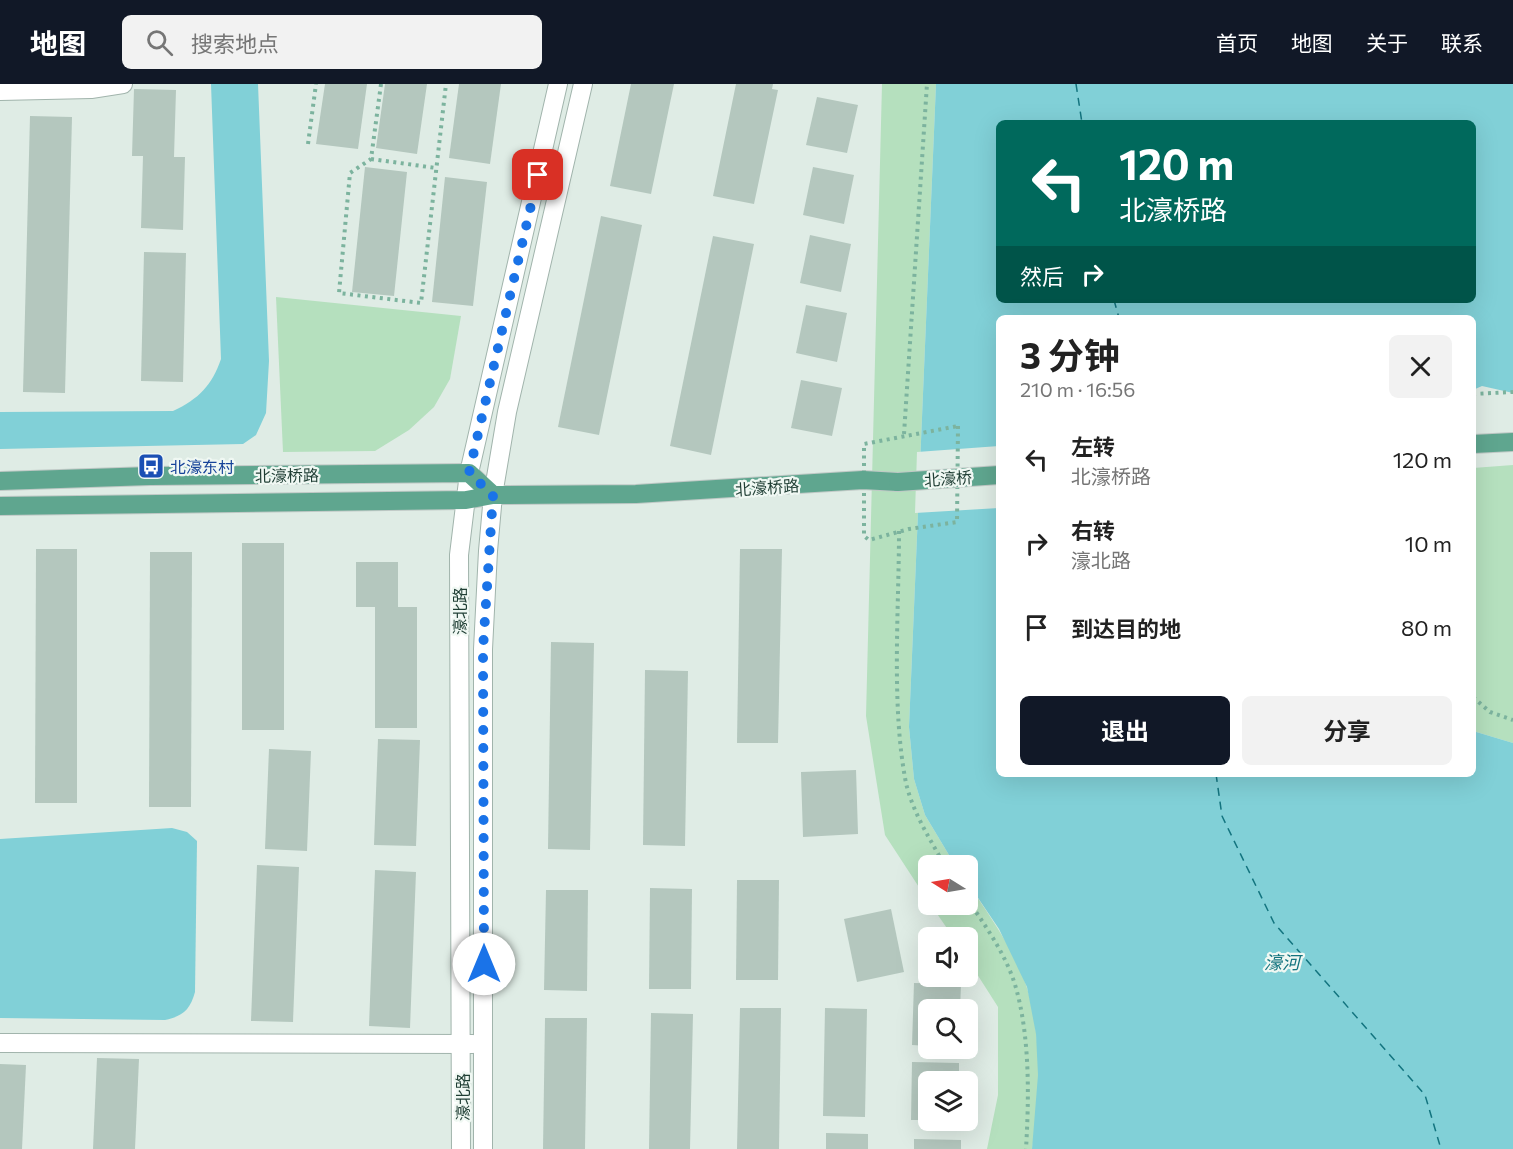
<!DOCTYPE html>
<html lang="zh">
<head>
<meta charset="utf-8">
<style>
	body { margin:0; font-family:Commissioner,"Noto Sans SC",sans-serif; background:#f2f2f2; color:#222; height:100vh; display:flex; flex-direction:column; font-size:22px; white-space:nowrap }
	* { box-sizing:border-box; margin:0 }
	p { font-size:20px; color:#767676 }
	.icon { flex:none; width:33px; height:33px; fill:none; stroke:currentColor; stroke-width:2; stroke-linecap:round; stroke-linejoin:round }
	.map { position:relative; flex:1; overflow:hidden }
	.details { position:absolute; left:996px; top:231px; width:480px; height:462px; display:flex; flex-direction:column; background:#fff; border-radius:9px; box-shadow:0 6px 24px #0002 }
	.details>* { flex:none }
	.hud { position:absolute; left:996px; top:36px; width:480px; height:183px; border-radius:9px; box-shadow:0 6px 24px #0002; background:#00695c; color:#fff; overflow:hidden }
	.needle { width:39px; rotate:281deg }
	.tools { position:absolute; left:918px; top:771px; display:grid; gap:12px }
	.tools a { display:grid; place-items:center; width:60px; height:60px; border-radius:9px; background:#fff; box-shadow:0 6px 24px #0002; font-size:30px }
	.pin { position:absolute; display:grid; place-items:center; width:51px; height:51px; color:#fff; margin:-26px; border-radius:12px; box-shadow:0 3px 9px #0006 }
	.me { position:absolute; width:66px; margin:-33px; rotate:0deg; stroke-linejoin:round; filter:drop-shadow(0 0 4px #0008) }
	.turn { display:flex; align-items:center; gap:21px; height:126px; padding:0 24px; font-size:27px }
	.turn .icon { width:78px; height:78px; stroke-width:2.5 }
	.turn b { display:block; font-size:42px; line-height:51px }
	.then { display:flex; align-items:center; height:57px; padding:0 24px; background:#0003; gap:12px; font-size:22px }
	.round { display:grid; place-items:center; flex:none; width:63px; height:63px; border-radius:9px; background:#f2f2f2 }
	.summary { display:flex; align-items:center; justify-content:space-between; height:102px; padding:0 24px }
	h1 { font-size:36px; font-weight:700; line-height:45px }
	.button { display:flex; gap:12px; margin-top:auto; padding:12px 24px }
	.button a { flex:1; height:69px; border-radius:9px; background:#111827; color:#fff; font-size:24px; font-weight:700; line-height:69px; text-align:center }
	.button a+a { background:#f2f2f2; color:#222 }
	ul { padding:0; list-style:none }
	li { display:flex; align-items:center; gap:18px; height:84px; padding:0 24px }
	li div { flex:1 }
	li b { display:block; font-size:22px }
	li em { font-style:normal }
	header { display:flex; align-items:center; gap:36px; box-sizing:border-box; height:84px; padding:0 30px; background:#111827; color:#fff }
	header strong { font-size:28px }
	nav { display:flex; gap:33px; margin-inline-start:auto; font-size:21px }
	.search { width:420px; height:54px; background:#f2f2f2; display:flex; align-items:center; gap:15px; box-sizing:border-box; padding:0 21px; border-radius:9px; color:#767676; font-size:22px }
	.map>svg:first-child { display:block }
	.green { fill:#b5e0be }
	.water { fill:#81d0d7; fill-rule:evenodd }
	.pier { fill:#dfece5 }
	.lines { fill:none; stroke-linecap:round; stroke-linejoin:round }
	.ferry { stroke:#13747f; stroke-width:1.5; stroke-dasharray:8 6; stroke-linecap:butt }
	.building { fill:#b4c7be }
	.minor-casing { stroke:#a1b4ac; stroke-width:20 }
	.major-casing { stroke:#c0c9c6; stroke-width:20 }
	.path { stroke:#7cb39e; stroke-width:4; stroke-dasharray:3 4.5; stroke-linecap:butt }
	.minor { stroke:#fff; stroke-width:18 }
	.major { stroke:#5fa68f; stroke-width:18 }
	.major-bridge-casing { stroke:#c0c9c6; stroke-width:20; stroke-linecap:butt }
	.major-bridge { stroke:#5fa68f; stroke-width:18 }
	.route { stroke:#1a73e8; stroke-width:10; stroke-dasharray:0 18 }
	.labels { text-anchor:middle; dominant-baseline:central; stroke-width:4.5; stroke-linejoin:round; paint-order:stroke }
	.transit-label { font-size:16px; fill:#164399; stroke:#f0f8f3; text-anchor:start }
	.street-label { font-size:16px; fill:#1e3d33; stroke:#f0f8f3 }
	.water-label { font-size:18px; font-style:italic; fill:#13747f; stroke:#f0f8f3 }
</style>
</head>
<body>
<header>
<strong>地图</strong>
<div class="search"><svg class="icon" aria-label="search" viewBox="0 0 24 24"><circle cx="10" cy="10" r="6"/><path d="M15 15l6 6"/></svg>搜索地点</div>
<nav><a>首页</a><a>地图</a><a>关于</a><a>联系</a></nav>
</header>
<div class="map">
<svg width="1513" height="1065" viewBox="0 0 1513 1065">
	<rect width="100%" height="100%" fill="#dfece5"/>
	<!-- green -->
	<g class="green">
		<path d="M882,0h54l-27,643 5,52 11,36 30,50 -27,1v35l-43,-66 -19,-119z"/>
		<path d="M276,213l185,19 -11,63 -16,28 -25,23 -34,21 -92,1z"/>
		<path d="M1513,381v278l-40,-12v-263z"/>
		<path d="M968,799c21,33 47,67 59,105 15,50 14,110 5,161h-45l11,-54v-88l-30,-47v-22l-15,-1 -22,-32 37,-1z"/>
	</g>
	<!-- water -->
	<g class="water">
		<path d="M211,0h47l11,277 -3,52 -10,22 -13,9 -243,5v-37l173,-1c26,-12 39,-26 48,-52z"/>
		<path d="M936,0h577v309l-31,-7 -9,4v-72h-474v456h474v-43l40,12v406h-481l6,-74 -2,-41 -9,-47 -28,-58 -31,-46v-17l-13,-1 -30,-50 -11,-36 -5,-52zM999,39h474v177h-474z"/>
		<path d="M172,744l15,4 10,9 -2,151c-5,18 -12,24 -30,28l-165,-2v-179z"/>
	</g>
	<!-- pier -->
	<path class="pier" d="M999,362v62l-84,5 2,-61z"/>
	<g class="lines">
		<!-- ferry -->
		<g class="ferry">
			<path d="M1076,0l6,39"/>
			<path d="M1114,216l5,18"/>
			<path d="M1216,690l6,42 52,107 151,172 16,54"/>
		</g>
	</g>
	<!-- building -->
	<g class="building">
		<path d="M325,0h42l-9,65 -42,-5z"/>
		<path d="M385,0h42l-10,70 -41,-6z"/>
		<path d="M459,0h42l-11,80 -41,-6z"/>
		<path d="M631,0h43l-23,110 -41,-8z"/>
		<path d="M736,0h37l-1,5 6,1 -24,114 -41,-8z"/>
		<path d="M134,5l42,1 -2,67h11l-2,73 -42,-2 2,-72h-11z"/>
		<path d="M817,13l41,8 -11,48 -41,-8z"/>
		<path d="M30,32l42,1 -7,276 -42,-1z"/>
		<path d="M365,83l42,5 -13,124 -42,-4z"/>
		<path d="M813,83l41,8 -10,49 -41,-9z"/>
		<path d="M445,93l42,5 -14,124 -41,-4z"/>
		<path d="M601,132l41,9 -43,210 -41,-8z"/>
		<path d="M810,151l41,9 -10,48 -41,-9z"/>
		<path d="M713,152l41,8 -43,211 -41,-9z"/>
		<path d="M144,168l42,1 -3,129 -42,-1z"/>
		<path d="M806,221l41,8 -10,49 -41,-9z"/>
		<path d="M801,296l41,8 -10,48 -41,-8z"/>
		<rect x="242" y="459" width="42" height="187"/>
		<path d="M36,465h41v254h-42z"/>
		<path d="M740,465h42l-4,194h-41z"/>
		<path d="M150,468h42l-1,255h-42z"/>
		<path d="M356,478h42v45h19v121h-42v-121h-19z"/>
		<path d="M551,558l43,1 -4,207 -42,-1z"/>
		<path d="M645,586l43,1 -3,175 -42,-1z"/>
		<path d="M378,655l42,1 -4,106 -42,-1z"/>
		<path d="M269,665l42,2 -4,100 -42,-2z"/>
		<path d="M856,686l2,64 -55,3 -2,-65z"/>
		<path d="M257,781l42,2 -6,155 -42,-1z"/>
		<path d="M375,786l41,2 -6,156 -41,-2z"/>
		<path d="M737,796h42l-1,100h-42z"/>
		<path d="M650,804l42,1 -1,100h-42z"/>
		<path d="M546,806h42l-1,101 -43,-1z"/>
		<path d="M891,825l13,63 -47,10 -13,-63z"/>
		<path d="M914,899l47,1 -1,26h-32v36l-16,-1z"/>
		<path d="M740,924h41l-2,141h-42z"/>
		<path d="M825,924l42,1 -2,108 -42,-1z"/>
		<path d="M651,929l42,1 -3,135h-41z"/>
		<path d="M545,934h42l-2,131h-42z"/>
		<path d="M97,974l42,1 -4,90h-42z"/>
		<path d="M912,978l47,1v19h-31v38h-17z"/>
		<path d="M0,980l26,1 -4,84h-22z"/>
		<path d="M826,1049l42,1v15h-42z"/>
		<path d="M914,1055l47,1v9h-47z"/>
	</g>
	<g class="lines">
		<defs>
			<g id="minor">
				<path d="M0,7l91,-2 32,-5"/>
				<path d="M0,959l473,1"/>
				<path d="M461,1065l-2,-594 10,-82 89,-389"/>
				<path d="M483,1065v-500l5,-98 5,-56 14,-83 76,-328"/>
			</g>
			<g id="major">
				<path d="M1473,360l40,-2"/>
				<path d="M0,397l150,-5 319,-3 24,22"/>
				<path d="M0,422l466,-6 27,-5 143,-1 227,-14 35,2"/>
			</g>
		</defs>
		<!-- minor casing -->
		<use href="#minor" class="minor-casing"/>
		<!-- major casing -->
		<use href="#major" class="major-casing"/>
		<!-- path -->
		<g class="path">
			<path d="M381,0l-10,75 -21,14 -11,120 82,10 25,-219"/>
			<path d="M308,60l8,-60"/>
			<path d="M371,75l65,9"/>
			<path d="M1473,310l40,-2"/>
			<path d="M958,342l-1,96 -48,7 -40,11 -5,-4v-92z"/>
			<path d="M904,350l23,-350"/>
			<path d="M899,447c0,79 -8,176 7,252 7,30 24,56 39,83"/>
			<path d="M1473,613l17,15 23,8"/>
			<path d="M968,816c18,27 39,56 48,88 14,50 13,110 10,161"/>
		</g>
		<!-- minor -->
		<use href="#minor" class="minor"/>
		<!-- major -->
		<use href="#major" class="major"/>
		<defs>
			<path id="major-bridge" d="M898,398l101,-7"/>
		</defs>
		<!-- major-bridge casing -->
		<use href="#major-bridge" class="major-bridge-casing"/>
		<!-- major-bridge -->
		<use href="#major-bridge" class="major-bridge"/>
	</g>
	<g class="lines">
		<!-- route -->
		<path class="route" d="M484,880l-1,-315 10,-154 -24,-22 69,-298"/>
	</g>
	<!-- icons -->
	<defs>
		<symbol id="bus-square" viewBox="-11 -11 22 22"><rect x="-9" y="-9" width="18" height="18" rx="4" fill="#1a4fb4" stroke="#f0f8f3"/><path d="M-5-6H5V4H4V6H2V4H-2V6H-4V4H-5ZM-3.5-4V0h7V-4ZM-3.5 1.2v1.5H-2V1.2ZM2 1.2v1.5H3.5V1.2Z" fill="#fff"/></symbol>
	</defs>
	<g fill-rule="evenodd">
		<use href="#bus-square" x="136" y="367" width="30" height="30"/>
	</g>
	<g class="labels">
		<!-- transit labels -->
		<g class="transit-label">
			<text x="170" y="382">北濠东村</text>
		</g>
		<!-- street labels -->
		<g class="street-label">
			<text transform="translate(287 391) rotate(-1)">北濠桥路</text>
			<text transform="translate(948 394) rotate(-4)">北濠桥</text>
			<text transform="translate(767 403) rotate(-4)">北濠桥路</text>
			<text transform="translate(459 527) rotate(-90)">濠北路</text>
			<text transform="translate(462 1013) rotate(-90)">濠北路</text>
		</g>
		<!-- water labels -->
		<g class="water-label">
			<text x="1282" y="878">濠河</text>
		</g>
	</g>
</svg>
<div class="tools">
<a><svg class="needle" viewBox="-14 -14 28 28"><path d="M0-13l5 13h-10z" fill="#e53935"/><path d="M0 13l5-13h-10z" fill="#767676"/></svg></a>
<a><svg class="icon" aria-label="sound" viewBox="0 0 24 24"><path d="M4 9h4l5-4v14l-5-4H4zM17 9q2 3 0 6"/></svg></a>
<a><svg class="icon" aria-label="search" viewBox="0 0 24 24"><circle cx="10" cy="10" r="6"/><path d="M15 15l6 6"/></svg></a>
<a><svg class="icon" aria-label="layers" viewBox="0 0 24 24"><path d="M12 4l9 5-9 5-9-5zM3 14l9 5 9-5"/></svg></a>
</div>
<div class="pin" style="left:538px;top:91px;background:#d93025"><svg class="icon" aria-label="arrive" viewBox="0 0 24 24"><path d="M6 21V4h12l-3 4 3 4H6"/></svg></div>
<svg class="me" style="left:484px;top:880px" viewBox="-20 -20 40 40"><circle r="19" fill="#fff"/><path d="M0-13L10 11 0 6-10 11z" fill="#1a73e8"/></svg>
<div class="hud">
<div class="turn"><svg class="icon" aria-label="left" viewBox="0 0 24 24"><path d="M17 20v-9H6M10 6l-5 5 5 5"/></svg><div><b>120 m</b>北濠桥路</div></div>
<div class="then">然后<svg class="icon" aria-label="right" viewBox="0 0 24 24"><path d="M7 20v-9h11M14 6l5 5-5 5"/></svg></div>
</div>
<section class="details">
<div class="summary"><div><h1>3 分钟</h1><p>210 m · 16:56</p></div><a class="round"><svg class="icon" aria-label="close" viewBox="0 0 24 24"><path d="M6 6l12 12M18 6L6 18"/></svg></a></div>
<ul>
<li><svg class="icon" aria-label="left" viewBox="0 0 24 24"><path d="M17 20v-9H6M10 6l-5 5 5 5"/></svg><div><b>左转</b><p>北濠桥路</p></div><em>120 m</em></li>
<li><svg class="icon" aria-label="right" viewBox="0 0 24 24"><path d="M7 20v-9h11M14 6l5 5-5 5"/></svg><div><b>右转</b><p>濠北路</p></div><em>10 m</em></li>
<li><svg class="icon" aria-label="arrive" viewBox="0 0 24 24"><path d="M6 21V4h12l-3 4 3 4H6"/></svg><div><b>到达目的地</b></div><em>80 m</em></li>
</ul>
<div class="button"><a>退出</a><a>分享</a></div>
</section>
</div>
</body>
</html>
